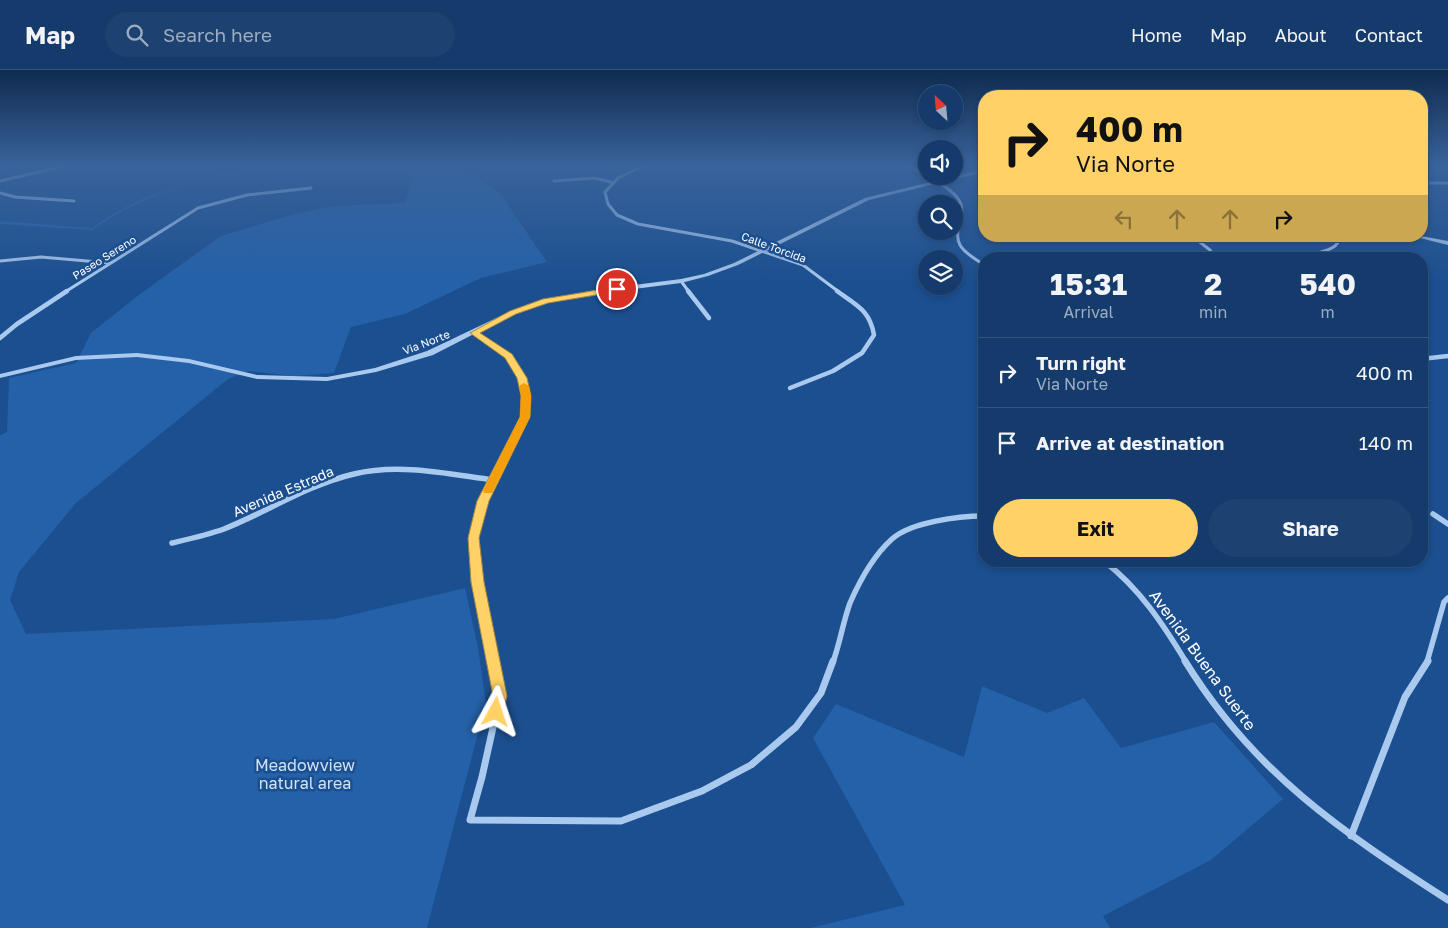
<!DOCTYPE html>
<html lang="en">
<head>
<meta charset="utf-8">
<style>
	body { margin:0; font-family:"Golos Text",sans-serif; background:#1d4271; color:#f1f3f6; height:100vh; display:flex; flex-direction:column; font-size:19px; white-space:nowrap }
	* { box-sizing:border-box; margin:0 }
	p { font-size:16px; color:#9dadc1 }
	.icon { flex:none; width:28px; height:28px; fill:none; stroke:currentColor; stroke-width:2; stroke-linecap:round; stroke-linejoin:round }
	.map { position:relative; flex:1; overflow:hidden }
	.sheet { position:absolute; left:978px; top:182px; width:450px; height:315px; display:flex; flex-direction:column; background:#143b6b; border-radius:20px; box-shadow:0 2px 8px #0003,0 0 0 1px #33557e }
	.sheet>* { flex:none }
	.guide { position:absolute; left:978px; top:20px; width:450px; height:152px; border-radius:20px; box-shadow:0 2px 8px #0003,0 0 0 1px #33557e; background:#ffd166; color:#111; overflow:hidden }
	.needle { width:32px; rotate:334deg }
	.fabs { position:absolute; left:918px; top:15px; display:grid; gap:10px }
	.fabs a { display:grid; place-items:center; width:45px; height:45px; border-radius:50%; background:#143b6b; box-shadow:0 2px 8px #0003,0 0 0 1px #33557e; font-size:25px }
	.pin { position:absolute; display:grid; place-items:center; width:42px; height:42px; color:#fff; margin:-21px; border:2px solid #fff; border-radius:50%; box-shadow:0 1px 5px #0007 }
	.me { position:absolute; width:55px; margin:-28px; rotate:5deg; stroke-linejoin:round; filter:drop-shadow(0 0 4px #0008) }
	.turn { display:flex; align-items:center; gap:18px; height:105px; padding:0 15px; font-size:22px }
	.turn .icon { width:65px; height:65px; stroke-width:2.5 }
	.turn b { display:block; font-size:35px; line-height:42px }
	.lanes { display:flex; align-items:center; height:48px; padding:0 15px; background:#0003; justify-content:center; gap:25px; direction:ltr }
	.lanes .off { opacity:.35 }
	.eta { display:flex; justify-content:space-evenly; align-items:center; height:85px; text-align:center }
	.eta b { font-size:30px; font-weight:700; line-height:35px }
	.action { display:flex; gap:10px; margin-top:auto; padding:10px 15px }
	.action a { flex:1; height:58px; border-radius:30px; background:#ffd166; color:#111; font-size:20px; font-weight:700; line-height:58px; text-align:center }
	.action a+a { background:#1d4271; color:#f1f3f6 }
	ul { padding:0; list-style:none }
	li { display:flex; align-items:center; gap:15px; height:70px; padding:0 15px; border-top:1px solid #33557e }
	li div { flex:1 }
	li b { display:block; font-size:19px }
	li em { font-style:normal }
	header { display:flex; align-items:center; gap:30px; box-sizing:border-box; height:70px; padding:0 25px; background:#143b6b; border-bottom:1px solid #33557e }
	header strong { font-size:24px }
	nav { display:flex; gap:28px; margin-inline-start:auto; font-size:18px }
	.search { width:350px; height:45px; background:#1d4271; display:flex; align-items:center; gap:12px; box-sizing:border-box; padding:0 18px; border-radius:28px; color:#9dadc1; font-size:19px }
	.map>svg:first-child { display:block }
	.green { fill:#2461a8 }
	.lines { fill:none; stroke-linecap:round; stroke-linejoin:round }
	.minor-far3 { stroke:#a9c9ee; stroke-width:3 }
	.minor-far2 { stroke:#a9c9ee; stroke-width:4.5 }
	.minor-far1 { stroke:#a9c9ee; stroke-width:5.5 }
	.minor { stroke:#a9c9ee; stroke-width:7 }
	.tertiary { fill:#a9c9ee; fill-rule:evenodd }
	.route { fill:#ffd166; stroke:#a68842 }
	.slow { fill:#f59e0b }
	.labels { text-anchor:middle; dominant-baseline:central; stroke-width:5; stroke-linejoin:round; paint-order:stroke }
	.far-street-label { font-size:11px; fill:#fff; stroke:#1b4f8f }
	.street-label { font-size:14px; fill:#fff; stroke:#1b4f8f }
	.near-street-label { font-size:16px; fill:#fff; stroke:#1b4f8f }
	.near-park-label { font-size:16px; fill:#cfe3fa; stroke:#1b4f8f }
</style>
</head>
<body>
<header>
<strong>Map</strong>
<div class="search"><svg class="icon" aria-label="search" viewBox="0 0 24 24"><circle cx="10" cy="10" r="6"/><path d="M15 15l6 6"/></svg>Search here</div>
<nav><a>Home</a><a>Map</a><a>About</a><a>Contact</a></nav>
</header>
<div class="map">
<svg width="1448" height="858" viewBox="0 0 1448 858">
	<rect width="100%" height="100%" fill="#1b4f8f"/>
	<!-- green -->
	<g class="green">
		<path d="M293,94c-73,10 -140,23 -201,66l-92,-6v-3l92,7 19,-13 31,-16 35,-12 32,-9 61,-12z"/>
		<path d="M403,94h85l-25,3 38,28 46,67 -66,16 -76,36 -54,13 -17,46 -40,3 -45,-5 -21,8 -152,124 -57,69 -9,28 16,34 308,-15 131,-31 13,59 8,56 -59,225h-427v-493l7,-3 2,-54 67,-15 15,-30 49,-39 81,-58 70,-21 43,-9 71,-3 6,-19z"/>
		<path d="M982,616l65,27 37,-15 37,50 93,-26 69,77 -72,61 -108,56 7,12h-300l95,-23 -92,-167 23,-34 128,53z"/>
	</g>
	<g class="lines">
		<!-- minor-far3 -->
		<g class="minor-far3">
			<path d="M647,94l-29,14 -13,14 3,12 9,11 21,9 94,17 71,24 36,27"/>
			<path d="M905,94l21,11"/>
			<path d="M928,106c10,7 24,13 31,24 9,14 -7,30 1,45 5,9 16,14 24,20"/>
			<path d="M0,111l72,-17"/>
			<path d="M554,111l40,-3 17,4"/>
			<path d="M1421,113h27"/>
			<path d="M0,123l15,4 59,4"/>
			<path d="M1192,166l18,14 5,8"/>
			<path d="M1214,186c28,0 99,6 121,-10 3,-3 5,-7 7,-10"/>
			<path d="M0,191l41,-4 69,6"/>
			<path d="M681,211l8,11"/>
			<path d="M65,222l133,-84 49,-13 64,-7"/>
		</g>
		<!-- minor-far2 -->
		<g class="minor-far2">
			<path d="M688,221l21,27"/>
			<path d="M474,263l35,23 13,23 4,17 -1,21 -19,37"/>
			<path d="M0,268l17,-14 50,-33"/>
			<path d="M1421,289l27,-3"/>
			<path d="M790,318l43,-17 29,-18 12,-18c-4,-25 -18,-30 -37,-44"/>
		</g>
		<!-- minor-far1 -->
		<g class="minor-far1">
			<path d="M1433,444l15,10"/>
			<path d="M172,473c17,-4 35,-8 52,-14 43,-17 83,-44 130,-55 46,-11 94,0 140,6"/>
			<path d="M1104,491c36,28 59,63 82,101"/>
			<path d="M493,592l-15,-80 -4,-44 9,-37 24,-48"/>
			<path d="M833,592c7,-19 10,-40 17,-59 10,-23 23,-47 42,-64 19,-17 67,-23 92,-23"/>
			<path d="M1427,592l17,-60 4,-4"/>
		</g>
		<!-- minor -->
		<g class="minor">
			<path d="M493,591l7,35 -18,81 -12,43 151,1 81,-30 49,-26 45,-38 25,-34 12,-32"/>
			<path d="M1185,591c69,112 156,170 263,239"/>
			<path d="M1351,766l54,-139 23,-36"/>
		</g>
		<!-- tertiary -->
		<g class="tertiary">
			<path d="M984,99v3l-115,28 -131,65 -30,11 -27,7 -86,11 -47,9 -33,10 -82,42 -57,17 -49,9 -70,-2 -68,-16 -52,-6 -61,3 -76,18v-4l76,-18 61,-3 52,6 68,16 70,2 48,-9 52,-17 84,-40 34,-11 50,-10 86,-11 23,-5 30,-11 131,-65z"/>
			<path d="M1412,166h9l27,5v4z"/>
		</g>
	</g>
	<!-- sky -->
	<linearGradient id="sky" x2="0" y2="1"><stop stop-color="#0f2b4f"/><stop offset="0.44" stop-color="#39639b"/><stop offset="1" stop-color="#39639b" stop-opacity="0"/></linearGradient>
	<rect width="1448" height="215" fill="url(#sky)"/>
	<!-- route -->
	<path class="route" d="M617,217l3,1v3l-72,12 -32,11 -36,19 32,21 15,24 4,18 -1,21 -41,84 -10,37 5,44 23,114 -5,21 -6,2 -5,-2 -2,-5 4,-16 -22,-114 -3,-44 9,-37 43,-84 1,-21 -4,-18 -12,-20 -35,-25 40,-22 33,-12z"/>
	<!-- slow -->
	<path class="slow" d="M524,313l5,3 2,10 -1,21 -38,76h-8l-1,-2 37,-74 1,-21 -2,-10z"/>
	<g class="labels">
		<!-- far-street labels -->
		<g class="far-street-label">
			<text transform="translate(774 177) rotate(20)">Calle Torcida</text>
			<text transform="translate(104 187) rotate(-32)">Paseo Sereno</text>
			<text transform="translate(426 272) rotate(-21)">Via Norte</text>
		</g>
		<!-- street labels -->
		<g class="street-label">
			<text transform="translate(283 421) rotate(-23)">Avenida Estrada</text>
		</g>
		<!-- near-street labels -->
		<g class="near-street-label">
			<text transform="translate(1203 590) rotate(54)">Avenida Buena Suerte</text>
		</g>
		<!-- near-park labels -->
		<g class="near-park-label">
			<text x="305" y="695">Meadowview<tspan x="305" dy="18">natural area</tspan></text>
		</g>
	</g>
</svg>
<div class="fabs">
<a><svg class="needle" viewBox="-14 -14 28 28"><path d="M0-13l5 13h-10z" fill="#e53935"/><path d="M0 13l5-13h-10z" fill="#9dadc1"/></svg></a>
<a><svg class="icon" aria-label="sound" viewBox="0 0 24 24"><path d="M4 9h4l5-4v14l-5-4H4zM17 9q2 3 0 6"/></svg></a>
<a><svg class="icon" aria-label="search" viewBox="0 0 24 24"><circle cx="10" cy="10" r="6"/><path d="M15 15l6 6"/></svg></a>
<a><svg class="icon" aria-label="layers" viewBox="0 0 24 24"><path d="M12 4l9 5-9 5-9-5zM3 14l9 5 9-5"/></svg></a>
</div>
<div class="pin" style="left:617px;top:219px;background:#d93025"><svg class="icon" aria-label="arrive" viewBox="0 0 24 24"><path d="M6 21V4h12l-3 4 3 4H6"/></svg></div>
<svg class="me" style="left:496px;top:642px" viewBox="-20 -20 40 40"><path d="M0-17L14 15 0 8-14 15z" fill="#ffd166" stroke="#fff" stroke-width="4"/></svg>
<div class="guide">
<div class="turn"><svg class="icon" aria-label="right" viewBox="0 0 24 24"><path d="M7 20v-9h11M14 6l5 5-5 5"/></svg><div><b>400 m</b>Via Norte</div></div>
<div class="lanes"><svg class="icon off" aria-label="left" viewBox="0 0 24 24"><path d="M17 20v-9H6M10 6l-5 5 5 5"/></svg><svg class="icon off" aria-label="ahead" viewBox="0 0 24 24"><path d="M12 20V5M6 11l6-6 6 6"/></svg><svg class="icon off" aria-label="ahead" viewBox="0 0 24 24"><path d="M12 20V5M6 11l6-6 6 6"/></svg><svg class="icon" aria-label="right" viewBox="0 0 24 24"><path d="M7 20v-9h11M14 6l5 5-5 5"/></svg></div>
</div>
<section class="sheet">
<div class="eta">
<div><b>15:31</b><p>Arrival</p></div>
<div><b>2</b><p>min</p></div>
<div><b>540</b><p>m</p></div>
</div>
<ul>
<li><svg class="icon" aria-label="right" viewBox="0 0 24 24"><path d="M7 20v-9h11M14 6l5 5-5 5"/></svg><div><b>Turn right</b><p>Via Norte</p></div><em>400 m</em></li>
<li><svg class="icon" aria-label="arrive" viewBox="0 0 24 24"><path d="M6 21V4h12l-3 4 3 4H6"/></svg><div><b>Arrive at destination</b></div><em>140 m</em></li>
</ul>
<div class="action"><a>Exit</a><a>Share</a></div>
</section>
</div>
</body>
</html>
